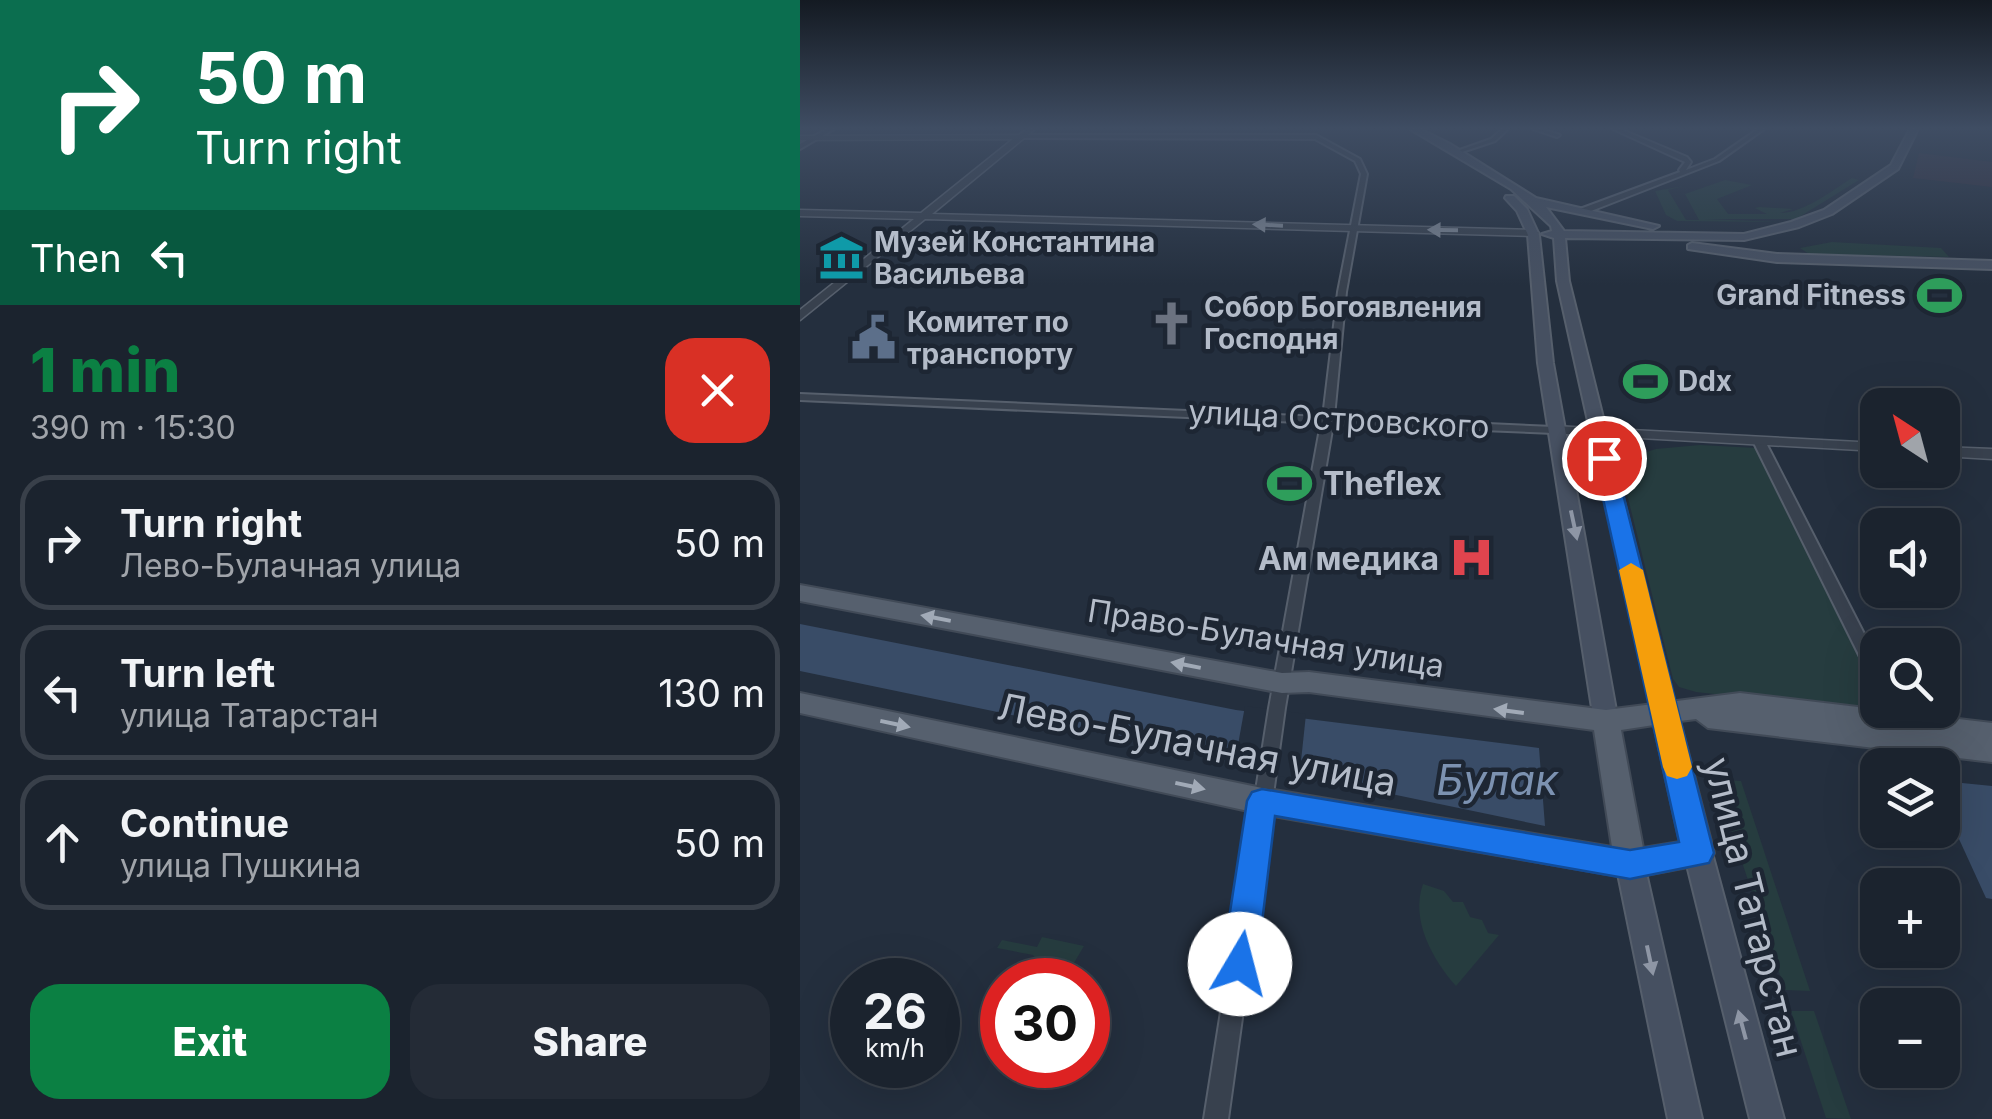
<!DOCTYPE html>
<html lang="en">
<head>
<meta charset="utf-8">
<style>
	body { margin:0; font-family:Inter,sans-serif; background:#242b36; color:#f1f3f6; height:100vh; display:flex; flex-direction:column; font-size:38px; white-space:nowrap }
	* { box-sizing:border-box; margin:0 }
	p { font-size:32px; color:#a0a4aa }
	.icon { flex:none; width:55px; height:55px; fill:none; stroke:currentColor; stroke-width:2; stroke-linecap:round; stroke-linejoin:round }
	.map { position:relative; flex:1; overflow:hidden }
	.drawer { display:flex; flex-direction:column; background:#1b232e; width:800px }
	.drawer>* { flex:none }
	.banner { background:#0b6e4f; color:#fff; overflow:hidden }
	.needle { width:65px; rotate:324deg }
	.fabs { position:absolute; left:1060px; top:388px; display:grid; gap:20px }
	.fabs a { display:grid; place-items:center; width:100px; height:100px; border-radius:20px; background:#1b232e; box-shadow:0 10px 40px #0002,0 0 0 2px #39404a; font-size:50px }
	.speed { position:absolute; left:30px; top:958px; display:flex; gap:20px; font-size:50px; font-weight:700; text-align:center }
	.speed>* { display:grid; place-content:center; width:130px; height:130px; border-radius:50%; background:#1b232e; box-shadow:0 10px 40px #0002,0 0 0 2px #39404a; line-height:1 }
	.speed small { font-size:25px; font-weight:400 }
	.speed .limit { border:15px solid #d22; background:#fff; color:#111 }
	.pin { position:absolute; display:grid; place-items:center; width:85px; height:85px; color:#fff; margin:-42px; border:5px solid #fff; border-radius:50%; box-shadow:0 2px 10px #0007 }
	.me { position:absolute; width:110px; margin:-55px; rotate:8deg; stroke-linejoin:round; filter:drop-shadow(0 0 8px #0008) }
	.turn { display:flex; align-items:center; gap:35px; height:210px; padding:0 30px; font-size:45px }
	.turn .icon { width:130px; height:130px; stroke-width:2.5 }
	.turn b { display:block; font-size:70px; line-height:85px }
	.then { display:flex; align-items:center; height:95px; padding:0 30px; background:#0003; gap:20px; font-size:38px }
	.round { display:grid; place-items:center; flex:none; width:105px; height:105px; border-radius:30px; background:#242b36 }
	.head { display:flex; align-items:center; justify-content:space-between; height:170px; padding:0 30px }
	h1 { font-size:60px; font-weight:800; line-height:75px; color:#0b8043 }
	.cta { display:flex; gap:20px; margin-top:auto; padding:20px 30px }
	.cta a { flex:1; height:115px; border-radius:30px; background:#0b8043; color:#fff; font-size:40px; font-weight:800; line-height:115px; text-align:center }
	.cta a+a { background:#242b36; color:#f1f3f6 }
	ul { padding:0; list-style:none }
	li { display:flex; align-items:center; gap:30px; height:135px; margin:0 20px 15px; padding:0 10px; border:5px solid #39404a; border-radius:30px }
	li div { flex:1 }
	li b { display:block; font-size:38px }
	li em { font-style:normal }
	main { display:flex; flex:1; min-height:0 }
	.map>svg:first-child { display:block }
	.medical { fill:#32303f }
	.green { fill:#263c3f }
	.water { fill:#394c67 }
	.pier { fill:#242f3e }
	.lines { fill:none; stroke-linecap:round; stroke-linejoin:round }
	.minor-casing { stroke:#565f6c; stroke-width:4 }
	.tertiary-casing { stroke:#565f6c; stroke-width:3 }
	.secondary-casing { stroke:#565f6c; stroke-width:4 }
	.primary-casing { stroke:#414a57; stroke-width:4 }
	.minor { fill:#38414e; fill-rule:evenodd }
	.tertiary { fill:#38414e; fill-rule:evenodd }
	.secondary { fill:#465061; fill-rule:evenodd }
	.primary { fill:#56606e; fill-rule:evenodd }
	.oneway { fill:#7c8592 }
	.oneway2 { fill:#8e96a5 }
	.oneway3 { fill:#a1aab7 }
	.route { fill:#1a73e8; stroke:#114b97; stroke-width:2.5 }
	.slow { fill:#f59e0b }
	.labels { text-anchor:middle; dominant-baseline:central; stroke-width:9; stroke-linejoin:round; paint-order:stroke }
	.far-poi-label { font-size:28px; font-weight:bold; fill:#b4bcc9; stroke:#1d2633; text-anchor:start }
	.street-label { font-size:32px; fill:#b4bcc9; stroke:#1d2633 }
	.poi-label { font-size:32px; font-weight:bold; fill:#b4bcc9; stroke:#1d2633; text-anchor:start }
	.near-street-label { font-size:38px; fill:#b4bcc9; stroke:#1d2633 }
	.near-water-label { font-size:42px; font-style:italic; fill:#7c92b1; stroke:#1d2633 }
</style>
</head>
<body>
<main>
<section class="drawer">
<div class="banner">
<div class="turn"><svg class="icon" aria-label="right" viewBox="0 0 24 24"><path d="M7 20v-9h11M14 6l5 5-5 5"/></svg><div><b>50 m</b>Turn right</div></div>
<div class="then">Then<svg class="icon" aria-label="left" viewBox="0 0 24 24"><path d="M17 20v-9H6M10 6l-5 5 5 5"/></svg></div>
</div>
<div class="head"><div><h1>1 min</h1><p>390 m · 15:30</p></div><a class="round" style="background:#d93025;color:#fff"><svg class="icon" aria-label="close" viewBox="0 0 24 24"><path d="M6 6l12 12M18 6L6 18"/></svg></a></div>
<ul>
<li><svg class="icon" aria-label="right" viewBox="0 0 24 24"><path d="M7 20v-9h11M14 6l5 5-5 5"/></svg><div><b>Turn right</b><p>Лево-Булачная улица</p></div><em>50 m</em></li>
<li><svg class="icon" aria-label="left" viewBox="0 0 24 24"><path d="M17 20v-9H6M10 6l-5 5 5 5"/></svg><div><b>Turn left</b><p>улица Татарстан</p></div><em>130 m</em></li>
<li><svg class="icon" aria-label="ahead" viewBox="0 0 24 24"><path d="M12 20V5M6 11l6-6 6 6"/></svg><div><b>Continue</b><p>улица Пушкина</p></div><em>50 m</em></li>
</ul>
<div class="cta"><a>Exit</a><a>Share</a></div>
</section>
<div class="map">
<svg width="1192" height="1119" viewBox="0 0 1192 1119">
	<rect width="100%" height="100%" fill="#242f3e"/>
	<!-- medical -->
	<path class="medical" d="M1119,153l73,9v25l-79,-9z"/>
	<!-- green -->
	<g class="green">
		<path d="M1052,178l7,2 -63,39h-91l77,3 -105,-1 -11,-6 -11,-24 29,-5 -16,4 18,30h13l-14,-26 40,-14 27,5 -35,14 11,15h39l-12,-6 4,-1 34,2 -13,4c24,0 51,-22 72,-35z"/>
		<path d="M1032,242l109,6 8,9 -140,-3 -9,-6z"/>
		<path d="M900,445l56,3 121,247 1,15 8,3 -190,-21 -17,-5 -6,-8 -53,-213 1,-6 35,-11z"/>
		<path d="M914,779l27,2 69,210 -25,-1z"/>
		<path d="M623,884l21,7 9,11h10l7,15 12,3 6,13 11,2 -43,51c-23,-26 -46,-66 -33,-102z"/>
		<path d="M242,937l42,9 -20,34h-28l6,-12 -9,-13 -36,-7 5,-8 35,7z"/>
		<path d="M991,1011h23l37,108 -25,-1z"/>
	</g>
	<!-- water -->
	<g class="water">
		<path d="M0,624l436,86 303,38 6,78 -745,-155z"/>
		<path d="M1142,781l50,5v113l-6,-1 -43,-94z"/>
	</g>
	<!-- pier -->
	<path class="pier" d="M445,706l61,8 -7,66 -65,-13z"/>
	<g class="lines">
		<defs>
			<g id="minor">
				<path d="M27,129h7l-34,20v-5z"/>
				<path d="M702,129h6l-13,12 -36,12 -5,-1 37,-13z"/>
				<path d="M733,129h8l19,6 -3,2z"/>
				<path d="M813,129h7l67,28 4,5 -5,8 29,-11 43,-30h6l-45,32 -133,52h-6v-4l100,-37 -1,-2 6,-8z"/>
				<path d="M222,135h294l44,24 7,15 -21,118 -12,125 220,10 6,3 -6,3 -221,-9 -48,284 -57,411h-24l65,-411 52,-285 -521,-23v-6l523,23 15,-125 23,-118 -6,-13 -40,-22 -295,-1z"/>
				<path d="M959,438l6,3 113,220v22l-6,-2 -2,-4 -117,-236z"/>
			</g>
			<g id="tertiary">
				<path d="M227,129h8l-103,85 602,16 5,3 -5,3 -609,-17 -125,101v-10l114,-91 -114,-3v-6l121,3 92,-74 -213,1v-4l219,-1z"/>
				<path d="M754,426l324,17v8l-329,-18 -2,-3z"/>
				<path d="M1142,447l50,2v10l-50,-3z"/>
			</g>
			<g id="secondary">
				<path d="M610,129h10l30,15 86,54 123,28 -6,3 -107,-22 18,24 180,3 47,-12 33,-12 67,-45 19,-36h8l-20,40 -66,45 -33,13 -55,13 -179,-2 4,43 108,434 -3,7 -9,2 -9,-2 -3,-7 -96,-434 -3,-43 -12,-4 10,-3 -1,-5 -40,-37z"/>
				<path d="M706,196h8l13,13 12,26 14,128 65,358 -3,7 -9,2 -9,-2 -3,-7 -56,-358 -10,-128 -11,-24 -12,-13z"/>
				<path d="M892,243l85,11 215,7v8l-215,-7 -89,-13v-4z"/>
				<path d="M898,841l10,3 4,9 72,266h-34l-66,-266 4,-9z"/>
				<path d="M830,851l10,4 4,9 58,255h-34l-52,-255 4,-9z"/>
			</g>
			<path id="primary" d="M0,585l482,88 27,-1 297,38 134,-17 252,30v39l-284,-34 -12,-9 -16,2 34,132 -5,10 -79,15 -368,-64 -462,-101v-20l462,95 350,59 -18,-117 -285,-38 -27,1 -482,-92zM854,725l26,117 -37,6 -22,-118z"/>
		</defs>
		<!-- minor casing -->
		<use href="#minor" class="minor-casing"/>
		<!-- tertiary casing -->
		<use href="#tertiary" class="tertiary-casing"/>
		<!-- secondary casing -->
		<use href="#secondary" class="secondary-casing"/>
		<!-- primary casing -->
		<use href="#primary" class="primary-casing"/>
		<!-- minor -->
		<use href="#minor" class="minor"/>
		<!-- tertiary -->
		<use href="#tertiary" class="tertiary"/>
		<!-- secondary -->
		<use href="#secondary" class="secondary"/>
		<!-- primary -->
		<use href="#primary" class="primary"/>
	</g>
	<!-- one-way arrows -->
	<defs><path id="oneway-solid" d="M-6-.8H1V-3.2L6.5 0L1 3.2V.8H-6Z" transform="scale(2.5)"/></defs>
	<g class="oneway">
		<use href="#oneway-solid" transform="translate(468 225) rotate(-177)"/>
		<use href="#oneway-solid" transform="translate(643 230) rotate(-179)"/>
	</g>
	<g class="oneway2">
		<use href="#oneway-solid" transform="translate(774 525) rotate(78)"/>
		<use href="#oneway-solid" transform="translate(850 960) rotate(78)"/>
		<use href="#oneway-solid" transform="translate(942 1025) rotate(-105)"/>
	</g>
	<g class="oneway3">
		<use href="#oneway-solid" transform="translate(136 618) rotate(-169)"/>
		<use href="#oneway-solid" transform="translate(386 665) rotate(-169)"/>
		<use href="#oneway-solid" transform="translate(709 711) rotate(-172)"/>
		<use href="#oneway-solid" transform="translate(95 724) rotate(12)"/>
		<use href="#oneway-solid" transform="translate(390 786) rotate(12)"/>
	</g>
	<!-- sky -->
	<linearGradient id="sky" x2="0" y2="1"><stop stop-color="#141a22"/><stop offset="0.45" stop-color="#3f4d63"/><stop offset="1" stop-color="#3f4d63" stop-opacity="0"/></linearGradient>
	<rect width="1192" height="285" fill="url(#sky)"/>
	<!-- route -->
	<path class="route" d="M804,452l10,6 100,395 -5,10 -79,16 -355,-63 -18,148 -5,12 -12,5 -13,-5 -5,-12 25,-163 5,-9 10,-3 368,61 49,-8 -85,-384z"/>
	<!-- slow -->
	<path class="slow" d="M831,563l12,7 49,197 -5,9 -10,3 -10,-3 -4,-9 -44,-197z"/>
	<!-- icons -->
	<defs>
		<symbol id="museum-bare" viewBox="-9 -9 18 18"><path d="M0-6L6-3V-2H-6V-3ZM-5-1h2V3h-2ZM-1-1h2V3h-2ZM3-1h2V3H3ZM-6 4H6V6H-6Z" fill="#0f9aa8" stroke="#1d2633" stroke-width="2.5" paint-order="stroke"/></symbol>
		<symbol id="stadium-bare" viewBox="-9 -9 18 18"><path d="M0-5a6.5 5 0 1 0 0 10a6.5 5 0 1 0 0-10ZM-3.5-1.8h7v3.6h-7Z" fill="#2e9e5b" stroke="#1d2633" stroke-width="2.5" paint-order="stroke"/></symbol>
		<symbol id="church-bare" viewBox="-9 -9 18 18"><path d="M-1.2-6h2.4v3.5h3.3v2.4h-3.3V6h-2.4V-.1h-3.3v-2.4h3.3Z" fill="#6b7280" stroke="#1d2633" stroke-width="2.5" paint-order="stroke"/></symbol>
		<symbol id="civic-bare" viewBox="-9 -9 18 18"><path d="M-.6-6.5H3V-4.5H.6V-3L4-1V1h2V6H-6V1h2V-1L-.6-3ZM-1.2 2.5V6h2.4V2.5Z" fill="#5c6f8a" stroke="#1d2633" stroke-width="2.5" paint-order="stroke"/></symbol>
		<symbol id="hospital-bare" viewBox="-9 -9 18 18"><path d="M-5-5h3v3.5h4V-5h3V5h-3V1.5h-4V5h-3Z" fill="#e0444e" stroke="#1d2633" stroke-width="2.5" paint-order="stroke"/></symbol>
	</defs>
	<g fill-rule="evenodd">
		<use href="#museum-bare" x="10" y="226" width="63" height="63"/>
		<use href="#stadium-bare" x="1108" y="264" width="63" height="63"/>
		<use href="#church-bare" x="340" y="292" width="63" height="63"/>
		<use href="#civic-bare" x="42" y="306" width="63" height="63"/>
		<use href="#stadium-bare" x="814" y="350" width="63" height="63"/>
		<use href="#stadium-bare" x="458" y="452" width="63" height="63"/>
		<use href="#hospital-bare" x="640" y="526" width="63" height="63"/>
	</g>
	<g class="labels">
		<!-- far-poi labels -->
		<g class="far-poi-label">
			<text x="74" y="242">Музей Константина<tspan x="74" dy="32">Васильева</tspan></text>
			<text x="1106" y="295" text-anchor="end">Grand Fitness</text>
			<text x="404" y="307">Собор Богоявления<tspan x="404" dy="32">Господня</tspan></text>
			<text x="107" y="322">Комитет по<tspan x="107" dy="32">транспорту</tspan></text>
			<text x="878" y="381">Ddx</text>
		</g>
		<!-- street labels -->
		<g class="street-label">
			<text transform="translate(539 419) rotate(3)">улица Островского</text>
			<text transform="translate(466 638) rotate(9)">Право-Булачная улица</text>
		</g>
		<!-- poi labels -->
		<g class="poi-label">
			<text x="523" y="483">Theflex</text>
			<text x="639" y="558" text-anchor="end">Ам медика</text>
		</g>
		<!-- near-street labels -->
		<g class="near-street-label">
			<text transform="translate(397 744) rotate(11)">Лево-Булачная улица</text>
			<text transform="translate(954 907) rotate(76)">улица Татарстан</text>
		</g>
		<!-- near-water labels -->
		<g class="near-water-label">
			<text x="697" y="779">Булак</text>
		</g>
	</g>
</svg>
<div class="fabs">
<a><svg class="needle" viewBox="-14 -14 28 28"><path d="M0-13l5 13h-10z" fill="#e53935"/><path d="M0 13l5-13h-10z" fill="#a0a4aa"/></svg></a>
<a><svg class="icon" aria-label="sound" viewBox="0 0 24 24"><path d="M4 9h4l5-4v14l-5-4H4zM17 9q2 3 0 6"/></svg></a>
<a><svg class="icon" aria-label="search" viewBox="0 0 24 24"><circle cx="10" cy="10" r="6"/><path d="M15 15l6 6"/></svg></a>
<a><svg class="icon" aria-label="layers" viewBox="0 0 24 24"><path d="M12 4l9 5-9 5-9-5zM3 14l9 5 9-5"/></svg></a>
<a>+</a>
<a>−</a>
</div>
<div class="speed"><div>26<small>km/h</small></div><div class="limit">30</div></div>
<div class="pin" style="left:804px;top:458px;background:#d93025"><svg class="icon" aria-label="arrive" viewBox="0 0 24 24"><path d="M6 21V4h12l-3 4 3 4H6"/></svg></div>
<svg class="me" style="left:440px;top:964px" viewBox="-20 -20 40 40"><circle r="19" fill="#fff"/><path d="M0-13L10 11 0 6-10 11z" fill="#1a73e8"/></svg>
</div>
</main>
</body>
</html>
